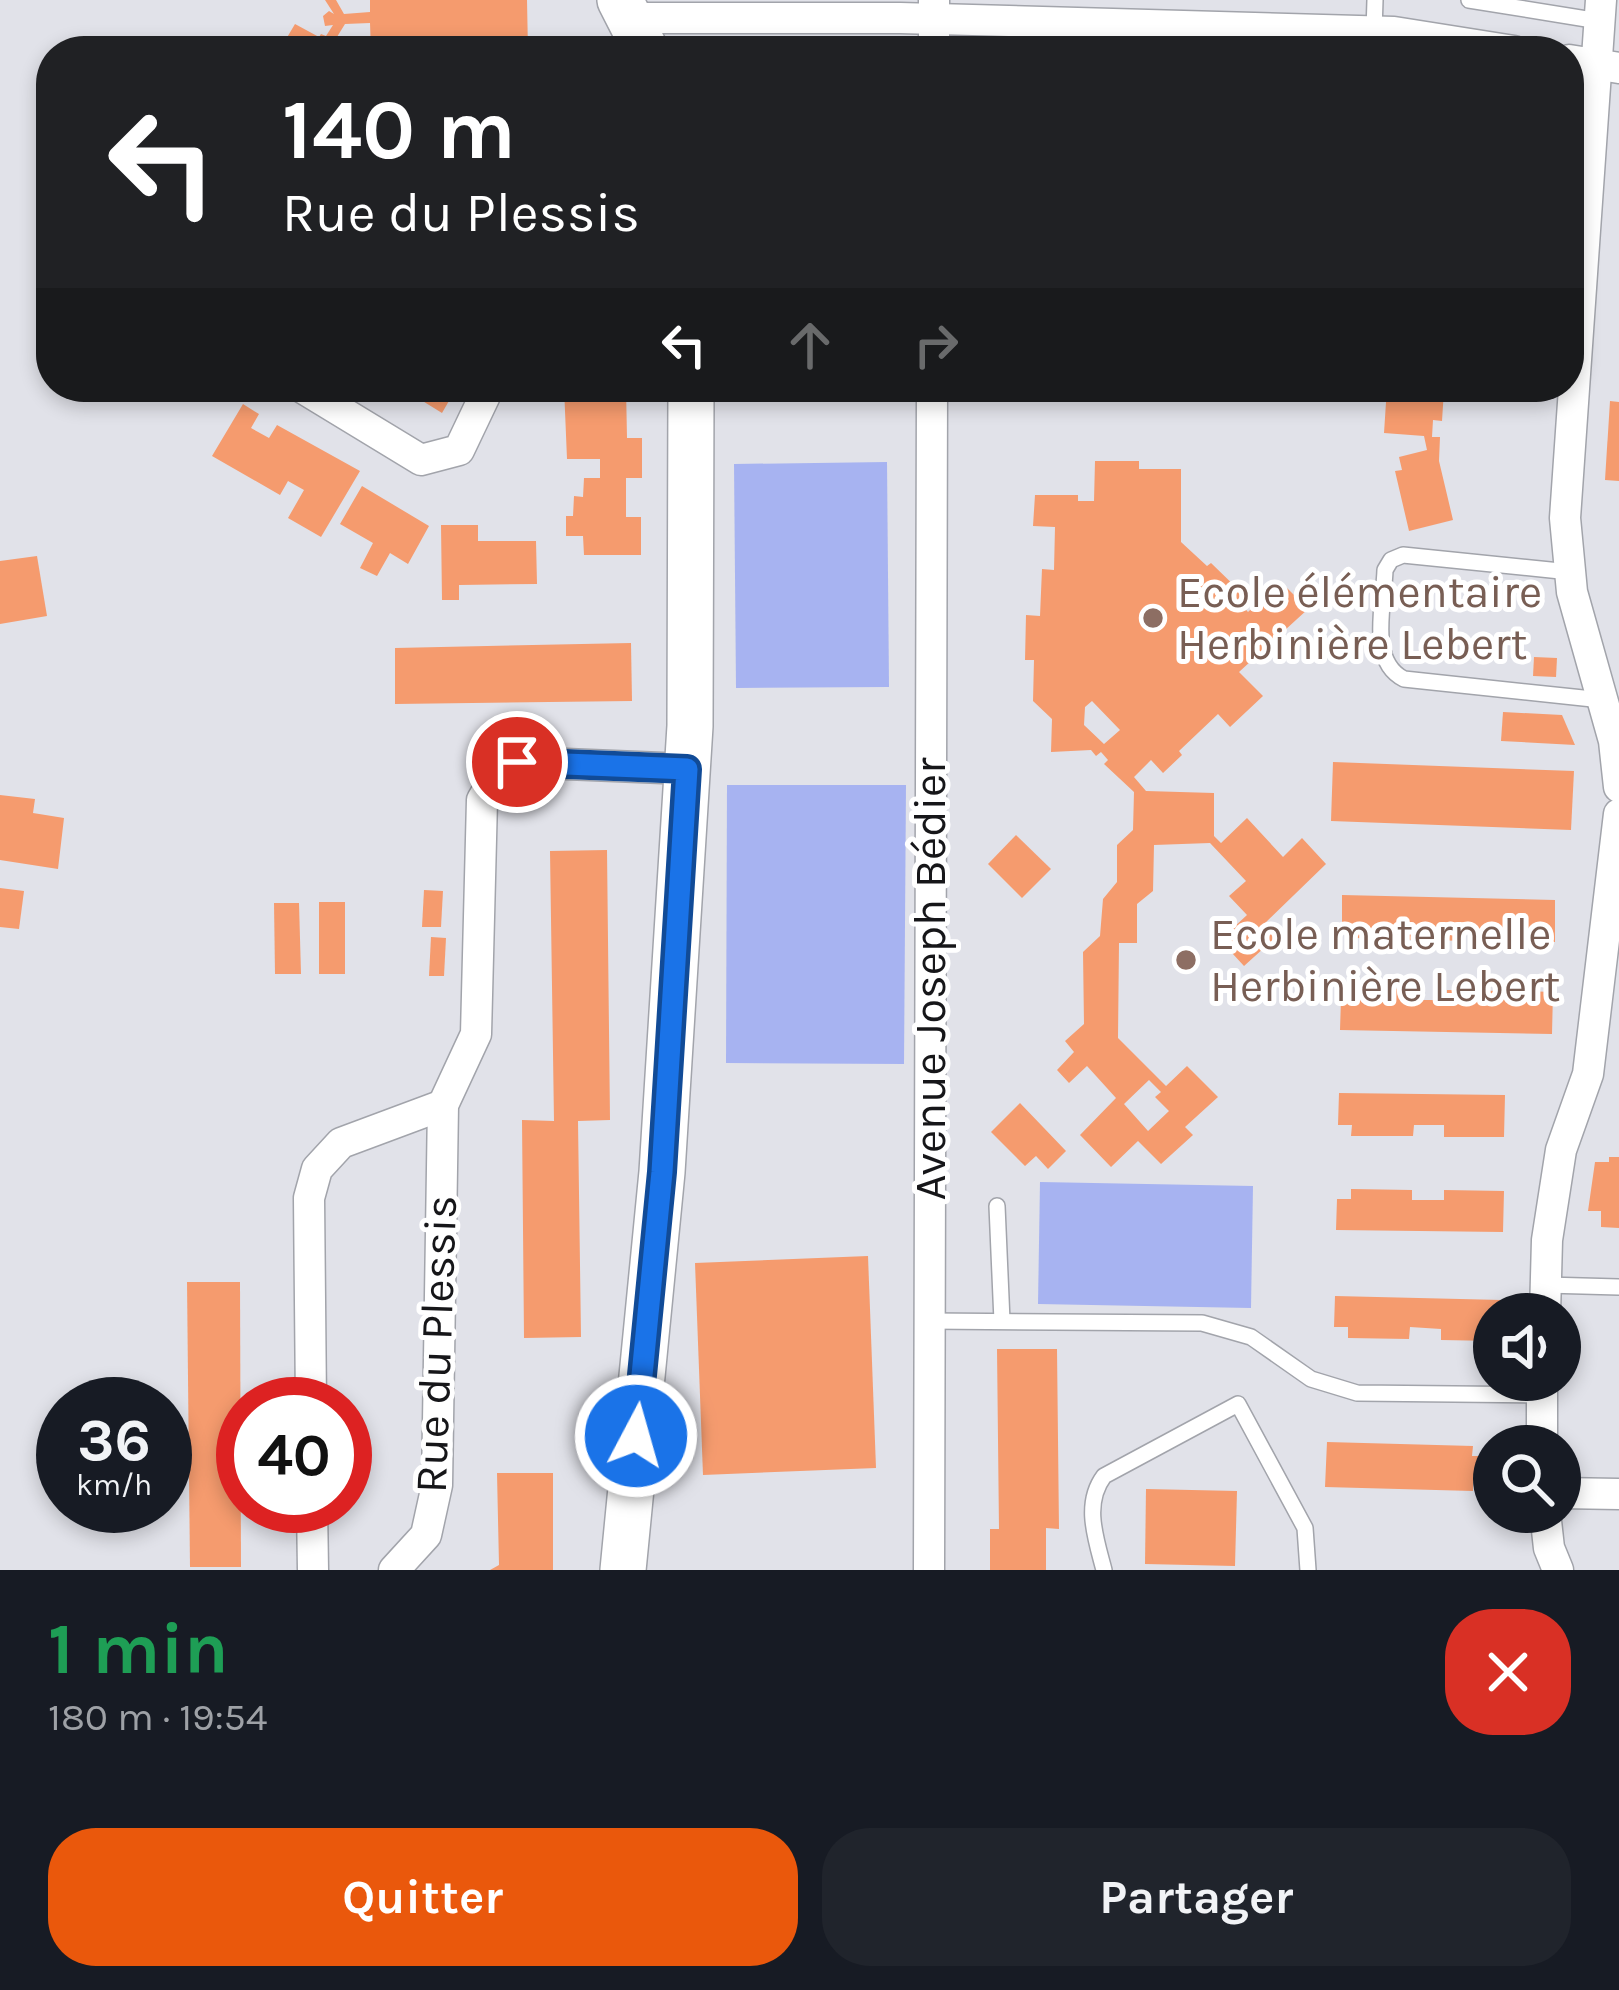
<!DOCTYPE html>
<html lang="fr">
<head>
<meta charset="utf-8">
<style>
	body { margin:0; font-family:Karla,sans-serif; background:#20242c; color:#f1f3f6; height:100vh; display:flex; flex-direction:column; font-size:45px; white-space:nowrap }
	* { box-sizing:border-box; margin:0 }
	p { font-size:39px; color:#9ea1a6 }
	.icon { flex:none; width:66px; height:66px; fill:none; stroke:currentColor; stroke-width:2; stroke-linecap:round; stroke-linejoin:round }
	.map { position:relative; height:1570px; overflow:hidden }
	.panel { display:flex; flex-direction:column; background:#171b24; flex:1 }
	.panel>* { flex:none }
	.banner { position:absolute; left:36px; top:36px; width:1548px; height:366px; border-radius:48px; box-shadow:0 6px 18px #0003; background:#202124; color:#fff; overflow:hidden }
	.controls { position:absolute; left:1473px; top:1293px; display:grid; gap:24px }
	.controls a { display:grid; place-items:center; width:108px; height:108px; border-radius:50%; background:#171b24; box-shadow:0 6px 18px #0003; font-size:60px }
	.speed { position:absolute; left:36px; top:1377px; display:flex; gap:24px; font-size:60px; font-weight:700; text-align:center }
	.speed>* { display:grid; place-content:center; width:156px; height:156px; border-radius:50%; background:#171b24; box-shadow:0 6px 18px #0003; line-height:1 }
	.speed small { font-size:30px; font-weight:400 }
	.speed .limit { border:18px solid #d22; background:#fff; color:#111 }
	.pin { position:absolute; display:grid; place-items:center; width:102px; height:102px; color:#fff; margin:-51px; border:6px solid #fff; border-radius:50%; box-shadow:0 3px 12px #0007 }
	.me { position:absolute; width:132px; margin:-66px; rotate:6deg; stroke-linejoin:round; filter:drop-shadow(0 0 9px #0008) }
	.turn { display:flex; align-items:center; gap:42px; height:252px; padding:0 48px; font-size:54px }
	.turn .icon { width:156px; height:156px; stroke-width:2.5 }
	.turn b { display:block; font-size:84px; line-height:102px }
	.lanes { display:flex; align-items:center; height:114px; padding:0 48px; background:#0003; justify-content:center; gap:60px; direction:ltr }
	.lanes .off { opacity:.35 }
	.round { display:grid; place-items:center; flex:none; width:126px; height:126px; border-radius:48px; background:#20242c }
	.overview { display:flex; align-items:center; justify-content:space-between; height:204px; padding:0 48px }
	h1 { font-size:72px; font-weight:700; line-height:90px; color:#1e9e55 }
	.cta { display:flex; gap:24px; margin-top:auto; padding:24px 48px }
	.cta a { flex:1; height:138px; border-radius:48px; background:#ea580c; color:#fff; font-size:48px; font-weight:700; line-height:138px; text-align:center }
	.cta a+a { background:#20242c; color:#f1f3f6 }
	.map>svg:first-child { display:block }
	.green { fill:#a7b3f1 }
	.building { fill:#f59b6e; fill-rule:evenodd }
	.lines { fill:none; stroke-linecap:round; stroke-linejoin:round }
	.lane-casing { stroke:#a2a4ab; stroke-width:18 }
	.street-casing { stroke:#a2a4ab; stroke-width:33 }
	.secondary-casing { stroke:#a2a4ab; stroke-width:48 }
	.lane { stroke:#fff; stroke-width:15 }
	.street { stroke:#fff; stroke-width:30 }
	.secondary { stroke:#fff; stroke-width:45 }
	.route-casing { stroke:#114b97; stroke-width:30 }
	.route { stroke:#1a73e8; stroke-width:21 }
	.education-dot { fill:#8d6e63; stroke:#fff; stroke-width:4.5 }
	.labels { text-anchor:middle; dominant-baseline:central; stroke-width:10; stroke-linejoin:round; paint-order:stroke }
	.education-label { font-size:45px; fill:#785e54; stroke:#fff; text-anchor:start }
	.street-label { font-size:45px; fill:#161619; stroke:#fff }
</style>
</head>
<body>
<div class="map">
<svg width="1619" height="1570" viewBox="0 0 1619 1570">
	<rect width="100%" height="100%" fill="#e1e2e9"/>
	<!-- green -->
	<g class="green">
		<path d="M887,462l2,225 -153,1 -2,-224z"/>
		<path d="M727,785h179l-2,279 -178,-1z"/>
		<path d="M1040,1182l213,4 -2,122 -213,-4z"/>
	</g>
	<!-- building -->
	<g class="building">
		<path d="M325,0h11l8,14 26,-2v-12h157l1,51h-157l-1,-28 -25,1 -13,21 11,6h-64l16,-27 24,13 2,-3 5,2 7,-11 -8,1 -2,-10 6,-5 5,3z"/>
		<path d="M400,387h57l-15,26z"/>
		<path d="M564,387h62l1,51h15v40h-16v39h15v38h-57l-1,-19h-17v-20h7l1,-20 9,1 1,-19h16v-19h-33z"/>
		<path d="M1387,387l57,3 -2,31 -9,-1 -1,17h8l-1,24 14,59 -44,11 -14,-60 7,-1 -3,-13 28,-7 -3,-14 -40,-3z"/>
		<path d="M1610,401l9,1v79l-14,-1z"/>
		<path d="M243,404l16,10 -8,14 18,10 8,-13 83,46 -39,66 -33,-19 16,-28 -16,-9 -8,14 -68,-39z"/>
		<path d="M1095,461h44v8h42v73l26,24 4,-3 32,31 -6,6 11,12 32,-31 28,28 -69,63 24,24 -33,31 -12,-13 -39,37 3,4 -19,18 -12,-13 -17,17 12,14 68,2v43l7,7 26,-25 36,39 19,-19 24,26 -62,60 12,13 -32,29 -24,-26 27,-25 -18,-19 17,-15 -36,-38 -56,2 -1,46 -16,13v39h-18l-1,95 48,48 21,-20 31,31 -33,30 8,8 -32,29 -23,-23 -27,26 -31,-32 36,-37 -29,-32 -18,17 -12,-13 17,-18 -9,-11 19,-17 -1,-72 17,-16 3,-37 14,-17v-37l16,-15 1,-38 -30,-28 4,-4 -7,-8 -5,4 -5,-6 -40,2 1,-33 -19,-18 1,-41h-9l1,-45 14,1 2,-47 12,1 1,-43 -22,-1 2,-31h43v6h16zM1092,701l28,29 -16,14 -20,-19 1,-18zM1149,1080l12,12 -6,5 14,14 -21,20 -24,-27z"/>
		<path d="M362,486l67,40 -21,38 -18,-11 -13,23 -17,-8 13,-25 -33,-19z"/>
		<path d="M441,525h37v16h58l1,43 -78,1v15h-17z"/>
		<path d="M37,556l10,60 -47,8v-63z"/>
		<path d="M631,643l1,58 -237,3v-56z"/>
		<path d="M1534,657l23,1 -1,19 -23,-1z"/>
		<path d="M1503,712l59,3 13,30 -74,-4z"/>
		<path d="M1333,762l241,9 -3,59 -240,-9z"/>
		<path d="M0,795l35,4 -2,14 31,5 -6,51 -58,-9z"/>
		<path d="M1016,835l35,34 -29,29 -34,-34z"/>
		<path d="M607,850l3,270 -32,1 3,216 -57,1 -2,-218 32,1 -4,-270z"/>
		<path d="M0,888l24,3 -5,38 -19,-2z"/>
		<path d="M424,890l19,1 -2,36h-19z"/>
		<path d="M1342,895l213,5v42l-60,-1 1,-12h-33v12l-30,-1 1,-12h-16l-1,12 -61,-2 1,-11 -15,-1z"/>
		<rect x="319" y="902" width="26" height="72"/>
		<path d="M274,903h25l2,71h-26z"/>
		<path d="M431,937l15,1 -2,38h-15z"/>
		<path d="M1355,988l62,1 -1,11h31v-10l60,1v11h17v-11l29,1 -1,42 -212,-4 1,-31h13z"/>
		<path d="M1339,1093l166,2 -1,42h-60v-12h-30l-1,11h-62l1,-11h-14z"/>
		<path d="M1020,1103l46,48 -18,18 -12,-13 -11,10 -34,-34z"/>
		<path d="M1609,1157h10v71l-18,-1v-16h-13l7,-49h14z"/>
		<path d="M1351,1189l61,1v10h32v-10l60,1 -1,41 -167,-2 1,-31h14z"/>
		<path d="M868,1256l8,212 -173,7 -8,-212z"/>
		<path d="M187,1282h53l1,285h-51z"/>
		<path d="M1335,1296l167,4 -1,14h-7v27l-53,-1v-11l-31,-2 -1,12 -61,-1v-11h-14z"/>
		<path d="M997,1349h60l2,180 -13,-1v42h-56v-41h9z"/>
		<path d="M1327,1442l146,4 -1,10h14l-1,26 -12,-1v10l-148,-4z"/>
		<path d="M497,1473h56v97h-63l9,-5z"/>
		<path d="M1146,1489l91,2 -2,75 -90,-2z"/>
	</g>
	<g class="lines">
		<defs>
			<g id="lane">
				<path d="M1469,0l130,21"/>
				<path d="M1374,31l1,-31"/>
				<path d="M1570,572l-167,-17 -12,5 -6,10c-1,35 -17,91 19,109l198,21"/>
				<path d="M997,1206l5,115"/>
				<path d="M1546,1285l73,2"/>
				<path d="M929,1321l273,2 49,14 60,42 46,14 185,2"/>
				<path d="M1104,1570c-8,-31 -21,-66 0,-94l134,-72 67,124 3,42"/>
			</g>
			<g id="street">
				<path d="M1601,0l-36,518 7,74 42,149 5,46"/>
				<path d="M631,18h269l494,14 120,19"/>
				<path d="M934,51v-51"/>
				<path d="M1569,60l50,8"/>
				<path d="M301,387l120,73 38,-10 30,-63"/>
				<path d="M1545,1314l2,-74 14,-90 27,-76 31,-260"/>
				<path d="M311,1404l-2,-206 8,-29 24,-26 102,-38"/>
				<path d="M1542,1446v-66"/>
				<path d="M1560,1493l59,1"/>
				<path d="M312,1506l1,64"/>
				<path d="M1545,1512l4,36 9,22"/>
				<path d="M394,1570l32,-35 11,-50 6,-380 33,-71 6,-234 14,-24 21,-14 170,7"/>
				<path d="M929,1570l3,-1183"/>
			</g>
			<g id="secondary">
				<path d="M620,0l26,51"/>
				<path d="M623,1570l39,-398 28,-446 1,-339"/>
			</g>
		</defs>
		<!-- lane casing -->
		<use href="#lane" class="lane-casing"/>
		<!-- street casing -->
		<use href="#street" class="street-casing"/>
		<!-- secondary casing -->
		<use href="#secondary" class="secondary-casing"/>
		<!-- lane -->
		<use href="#lane" class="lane"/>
		<!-- street -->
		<use href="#street" class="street"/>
		<!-- secondary -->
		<use href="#secondary" class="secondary"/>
	</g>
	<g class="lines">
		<defs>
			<path id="route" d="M517,762l170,7 -25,403 -26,264"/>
		</defs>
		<!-- route casing -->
		<use href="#route" class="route-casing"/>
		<!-- route -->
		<use href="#route" class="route"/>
	</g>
	<!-- markers -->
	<g class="education-dot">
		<circle cx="1153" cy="618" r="12"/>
		<circle cx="1186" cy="960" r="12"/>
	</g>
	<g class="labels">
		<!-- education labels -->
		<g class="education-label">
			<text x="1177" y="592">Ecole élémentaire<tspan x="1177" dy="52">Herbinière Lebert</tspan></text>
			<text x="1210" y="934">Ecole maternelle<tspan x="1210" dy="52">Herbinière Lebert</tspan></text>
		</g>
		<!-- street labels -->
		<g class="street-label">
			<text transform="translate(930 979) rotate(-90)">Avenue Joseph Bédier</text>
			<text transform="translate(436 1344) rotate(-88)">Rue du Plessis</text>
		</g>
	</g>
</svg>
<div class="controls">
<a><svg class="icon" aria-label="sound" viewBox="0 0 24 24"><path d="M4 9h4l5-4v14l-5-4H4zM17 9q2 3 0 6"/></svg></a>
<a><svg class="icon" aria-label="search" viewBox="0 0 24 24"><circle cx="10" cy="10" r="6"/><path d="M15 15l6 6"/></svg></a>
</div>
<div class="speed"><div>36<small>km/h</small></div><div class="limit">40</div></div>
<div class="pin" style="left:517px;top:762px;background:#d93025"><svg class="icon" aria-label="arrive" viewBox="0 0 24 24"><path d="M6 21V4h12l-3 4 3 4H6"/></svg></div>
<svg class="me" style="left:636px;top:1436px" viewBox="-20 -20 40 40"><circle r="17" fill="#1a73e8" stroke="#fff" stroke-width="3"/><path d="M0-11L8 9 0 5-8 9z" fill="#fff"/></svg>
<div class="banner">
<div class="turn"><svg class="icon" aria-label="left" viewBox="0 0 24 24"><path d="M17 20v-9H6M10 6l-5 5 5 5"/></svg><div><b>140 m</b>Rue du Plessis</div></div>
<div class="lanes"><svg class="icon" aria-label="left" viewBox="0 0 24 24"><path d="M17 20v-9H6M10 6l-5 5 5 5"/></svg><svg class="icon off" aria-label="ahead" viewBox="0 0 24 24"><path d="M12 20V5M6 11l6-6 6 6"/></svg><svg class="icon off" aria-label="right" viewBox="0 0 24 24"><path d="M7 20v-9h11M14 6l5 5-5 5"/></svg></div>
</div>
</div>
<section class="panel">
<div class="overview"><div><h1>1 min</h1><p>180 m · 19:54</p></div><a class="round" style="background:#d93025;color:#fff"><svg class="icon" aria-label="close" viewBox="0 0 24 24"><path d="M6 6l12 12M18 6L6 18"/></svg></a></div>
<div class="cta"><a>Quitter</a><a>Partager</a></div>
</section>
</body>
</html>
